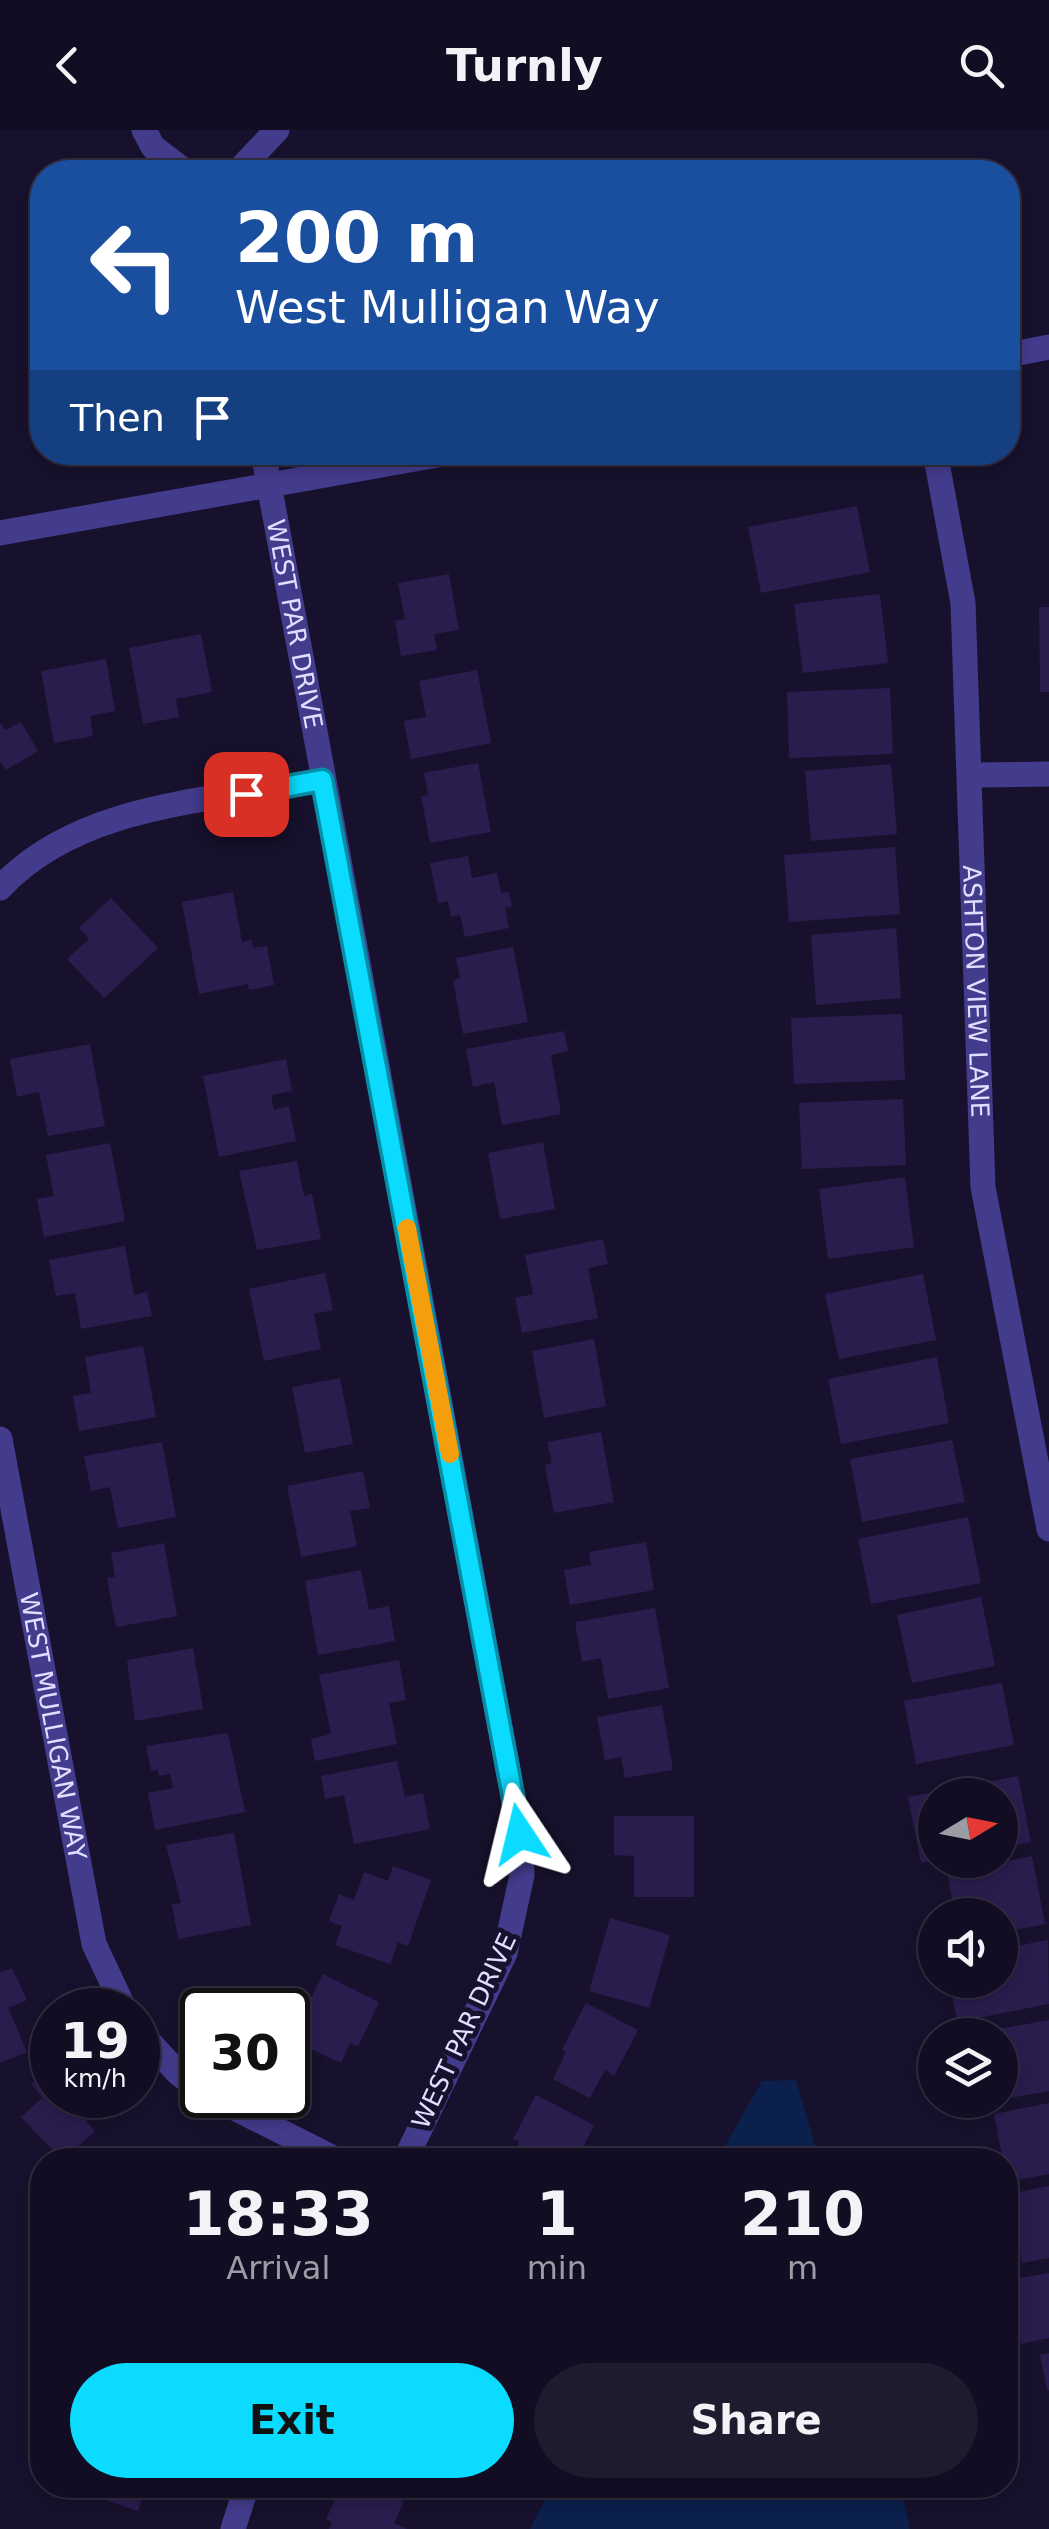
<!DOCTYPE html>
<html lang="en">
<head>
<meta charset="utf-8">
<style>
	body { margin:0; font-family:"DejaVu Sans",sans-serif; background:#1f1b2f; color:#f1f3f6; height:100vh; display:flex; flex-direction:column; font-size:38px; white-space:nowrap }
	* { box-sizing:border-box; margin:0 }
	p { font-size:32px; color:#9c9ca5 }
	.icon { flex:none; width:55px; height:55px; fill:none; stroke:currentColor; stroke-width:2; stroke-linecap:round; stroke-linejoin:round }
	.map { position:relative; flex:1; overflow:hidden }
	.sheet { position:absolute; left:30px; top:2018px; width:988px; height:350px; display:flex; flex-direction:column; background:#120d22; border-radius:40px; box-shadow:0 5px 15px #0003,0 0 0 2px #312d40 }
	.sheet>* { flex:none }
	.banner { position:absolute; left:30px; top:30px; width:990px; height:305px; border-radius:40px; box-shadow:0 5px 15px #0003,0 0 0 2px #312d40; background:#1a4fa0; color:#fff; overflow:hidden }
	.needle { width:65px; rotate:80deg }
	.controls { position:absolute; left:918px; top:1648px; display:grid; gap:20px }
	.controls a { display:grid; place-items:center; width:100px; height:100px; border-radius:50%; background:#120d22; box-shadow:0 5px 15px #0003,0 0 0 2px #312d40; font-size:50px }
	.speed { position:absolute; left:30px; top:1858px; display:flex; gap:20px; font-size:50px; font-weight:700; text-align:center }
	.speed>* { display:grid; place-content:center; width:130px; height:130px; border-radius:50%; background:#120d22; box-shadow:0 5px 15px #0003,0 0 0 2px #312d40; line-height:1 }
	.speed small { font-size:25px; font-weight:400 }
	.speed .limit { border:5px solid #111; border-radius:15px; background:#fff; color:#111 }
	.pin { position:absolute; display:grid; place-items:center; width:85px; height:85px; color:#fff; margin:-42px; border-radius:20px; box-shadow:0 5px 15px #0006 }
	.me { position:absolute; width:110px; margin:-55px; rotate:350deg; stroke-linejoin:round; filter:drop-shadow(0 0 8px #0008) }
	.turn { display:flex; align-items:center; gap:35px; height:210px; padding:0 40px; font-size:45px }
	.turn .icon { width:130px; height:130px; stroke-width:2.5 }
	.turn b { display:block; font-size:70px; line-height:85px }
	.then { display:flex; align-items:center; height:95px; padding:0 40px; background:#0003; gap:20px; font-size:38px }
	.eta { display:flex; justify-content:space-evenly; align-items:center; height:170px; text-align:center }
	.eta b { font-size:60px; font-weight:700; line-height:70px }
	.button { display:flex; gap:20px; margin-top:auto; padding:20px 40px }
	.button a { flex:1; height:115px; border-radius:60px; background:#0adbff; color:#111; font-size:40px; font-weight:700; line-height:115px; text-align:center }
	.button a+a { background:#1f1b2f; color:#f1f3f6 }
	header { display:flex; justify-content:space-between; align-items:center; height:130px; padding:0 40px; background:#120d22; font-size:45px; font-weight:700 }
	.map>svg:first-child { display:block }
	.water { fill:#0b204d }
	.building { fill:#291d4e }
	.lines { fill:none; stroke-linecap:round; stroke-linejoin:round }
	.minor { stroke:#433c8d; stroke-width:25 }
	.route-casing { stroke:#068ea6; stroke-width:25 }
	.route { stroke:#0adbff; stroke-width:18 }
	.slow { stroke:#f59e0b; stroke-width:18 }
	.labels { text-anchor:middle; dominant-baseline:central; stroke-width:10; stroke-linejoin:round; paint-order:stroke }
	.street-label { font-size:25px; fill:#e3deff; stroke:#18112d }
</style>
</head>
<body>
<header><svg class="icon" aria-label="back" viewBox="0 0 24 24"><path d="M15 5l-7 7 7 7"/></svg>Turnly<svg class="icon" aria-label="search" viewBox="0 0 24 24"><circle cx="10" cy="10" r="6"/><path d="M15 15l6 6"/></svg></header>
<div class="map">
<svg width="1049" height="2399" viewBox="0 0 1049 2399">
	<rect width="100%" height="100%" fill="#18112d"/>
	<!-- water -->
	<g class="water">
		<path d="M796,1950l23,80h-102l45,-79z"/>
		<path d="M553,2355h347l10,44h-380z"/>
	</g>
	<!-- building -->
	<g class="building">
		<path d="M857,376l13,66 -109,21 -13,-66z"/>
		<path d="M449,444l10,56 -25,4 3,16 -36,6 -6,-35 10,-2 -7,-36z"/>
		<path d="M880,464l8,69 -85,10 -9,-69z"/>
		<path d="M1039,477h10v85h-9z"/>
		<path d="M201,504l11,58 -36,7 3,18 -36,7 -14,-76z"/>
		<path d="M106,529l9,52 -25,5 3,20 -39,7 -13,-72z"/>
		<path d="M477,540l14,73 -80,16 -7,-38 22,-4 -7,-36z"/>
		<path d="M890,558l3,66 -104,4 -2,-66z"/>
		<path d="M0,592l5,8 16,-8 17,29 -32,19 -6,-9z"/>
		<path d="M478,633l13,69 -61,11 -9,-47 7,-1 -4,-22z"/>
		<path d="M891,634l6,70 -86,7 -6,-70z"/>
		<path d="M895,717l5,67 -111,8 -5,-67z"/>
		<path d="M468,726l4,22 25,-5 4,20 8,-1 3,14 -7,2 4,20 -44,9 -5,-22 -9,2 -3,-16 -10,2 -8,-40z"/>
		<path d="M233,762l9,50 10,-2 1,8 14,-2 7,39 -25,5 -1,-6 -49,10 -17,-92z"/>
		<path d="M111,768l47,50 -54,50 -37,-39 22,-20 -10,-11z"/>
		<path d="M896,798l5,70 -85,7 -5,-70z"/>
		<path d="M513,817l15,75 -65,12 -10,-54 7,-2 -4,-20z"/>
		<path d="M902,884l3,66 -111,4 -3,-66z"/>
		<path d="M564,901l4,20 -17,4 10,59 -59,11 -8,-43 -21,5 -7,-38z"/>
		<path d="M90,914l15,82 -57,10 -9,-44 -22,5 -7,-38z"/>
		<path d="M286,929l6,32 -21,4 3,15 15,-4 7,35 -77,16 -16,-81z"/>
		<path d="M903,969l3,66 -104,4 -3,-66z"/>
		<path d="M543,1012l12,67 -55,10 -12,-66z"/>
		<path d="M110,1013l15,78 -81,16 -7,-38 17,-3 -8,-41z"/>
		<path d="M297,1031l7,35 8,-2 9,45 -64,11 -18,-79z"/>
		<path d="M905,1047l9,70 -86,12 -9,-70z"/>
		<path d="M603,1109l5,25 -20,4 10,50 -76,15 -7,-35 18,-4 -8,-39z"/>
		<path d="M125,1116l9,49 13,-3 5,24 -71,13 -6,-36 -19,3 -7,-36z"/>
		<path d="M325,1143l8,37 -19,4 7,35 -57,12 -15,-72z"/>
		<path d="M923,1144l13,66 -97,19 -14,-65z"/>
		<path d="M594,1209l12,67 -62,12 -12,-67z"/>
		<path d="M143,1216l13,71 -77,14 -6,-35 18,-3 -6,-36z"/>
		<path d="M937,1227l12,66 -108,21 -13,-65z"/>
		<path d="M340,1248l13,66 -48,9 -13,-66z"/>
		<path d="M601,1302l13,70 -60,11 -9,-48 7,-2 -5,-21z"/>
		<path d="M952,1310l13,62 -103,20 -12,-63z"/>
		<path d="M162,1312l14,75 -58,11 -8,-41 -19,4 -7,-35z"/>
		<path d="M363,1341l7,37 -20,3 7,35 -56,11 -14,-71z"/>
		<path d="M968,1387l13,66 -110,21 -13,-65z"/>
		<path d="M646,1412l8,48 -84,15 -6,-35 27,-5 -2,-13z"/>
		<path d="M164,1413l13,73 -61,11 -9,-49 8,-1 -4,-24z"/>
		<path d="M361,1440l8,40 20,-4 6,35 -77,14 -13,-74z"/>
		<path d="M981,1467l14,69 -83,17 -15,-68z"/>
		<path d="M655,1478l14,80 -61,11 -7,-41 -19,4 -7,-40z"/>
		<path d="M193,1518l10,61 -68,12 -8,-61z"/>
		<path d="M399,1530l7,40 -17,3 8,41 -82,17 -4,-22 20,-5 -12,-59z"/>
		<path d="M1002,1553l12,62 -98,19 -12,-63z"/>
		<path d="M662,1575l11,65 -48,8 -4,-21 -16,3 -8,-43z"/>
		<path d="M228,1603l17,79 -90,18 -7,-37 25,-5 -3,-14 -11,2 -1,-6 -7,1 -5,-25z"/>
		<path d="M397,1631l8,36 18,-4 7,36 -76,15 -10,-49 -19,4 -4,-23z"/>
		<path d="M1018,1646l13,66 -31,6v-53h-65v65l-14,3 -13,-66z"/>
		<path d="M614,1686h80v81h-60v-41l-20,-1z"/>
		<path d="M234,1703l17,92 -73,14 -6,-35 9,-1 -15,-58z"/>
		<path d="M1032,1726l13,68 -45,9v-18h-45l-8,-43z"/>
		<path d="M393,1736l38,14 -23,66 -10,-4 -8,22 -55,-19 7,-19 -13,-5 10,-27 15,6 10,-28 24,9z"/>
		<path d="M610,1788l60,17 -21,73 -60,-17z"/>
		<path d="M1048,1810l1,64 -92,18 -7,-42h50v-31z"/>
		<path d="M12,1838l15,32 -19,8 19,44 -27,11v-90z"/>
		<path d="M323,1844l56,28 -21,45 -8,-4 -9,20 -50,-23z"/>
		<path d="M586,1873l52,27 -24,46 -9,-6 -15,28 -37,-19 13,-27 -4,-2z"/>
		<path d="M1049,1890v71l-49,9v-65l-23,-2z"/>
		<path d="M52,1935v30h29l-10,9 24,27 -33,29 -41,-43 21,-19 -11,-14z"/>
		<path d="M536,1965l58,30 -17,35h-67l9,-18 -6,-3z"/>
		<path d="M1049,1973v71l-42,8 -13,-68z"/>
		<path d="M1049,2056v72l-27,5 -13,-69z"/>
		<path d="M1049,2143v65l-28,6 -13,-64z"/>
		<path d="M1049,2223v37h-2l-7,-35z"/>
		<path d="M59,2355h88l-9,26z"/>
		<path d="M342,2355h28l34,17 -10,21 13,6h-78l3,-7 -6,-3z"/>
	</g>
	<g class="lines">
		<!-- minor -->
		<g class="minor">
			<path d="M144,0l9,17 33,25"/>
			<path d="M237,42l40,-42"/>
			<path d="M1008,225l41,-8"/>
			<path id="s1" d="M263,322l257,1382 2,41 -17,78 -100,207"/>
			<path id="s2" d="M935,322l28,151 20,584 66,342"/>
			<path d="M0,403l454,-81"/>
			<path d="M972,645l77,-1"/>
			<path d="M0,758c80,-86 214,-87 323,-108"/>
			<path id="s3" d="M0,1309l94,505 31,66"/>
			<path d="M138,1900l41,44 23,17"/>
			<path d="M209,1965l128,65"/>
			<path d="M233,2399l14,-44"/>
		</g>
	</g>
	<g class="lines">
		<defs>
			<path id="route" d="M246,664l76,-14 198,1054"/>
		</defs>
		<!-- route casing -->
		<use href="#route" class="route-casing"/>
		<!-- route -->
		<use href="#route" class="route"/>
		<!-- slow -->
		<path class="slow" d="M407,1098l43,226"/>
	</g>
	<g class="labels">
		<!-- street labels -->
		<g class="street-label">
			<text stroke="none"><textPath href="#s1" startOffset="175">WEST PAR DRIVE</textPath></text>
			<text stroke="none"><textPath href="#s2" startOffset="542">ASHTON VIEW LANE</textPath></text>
			<text stroke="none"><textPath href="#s3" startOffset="292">WEST MULLIGAN WAY</textPath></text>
			<text transform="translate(464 1901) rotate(-65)">WEST PAR DRIVE</text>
		</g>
	</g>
</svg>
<div class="controls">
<a><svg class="needle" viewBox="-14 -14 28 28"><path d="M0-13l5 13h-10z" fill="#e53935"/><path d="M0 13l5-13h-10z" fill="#9c9ca5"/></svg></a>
<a><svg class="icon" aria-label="sound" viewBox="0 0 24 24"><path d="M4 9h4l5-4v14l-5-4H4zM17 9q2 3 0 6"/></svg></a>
<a><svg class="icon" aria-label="layers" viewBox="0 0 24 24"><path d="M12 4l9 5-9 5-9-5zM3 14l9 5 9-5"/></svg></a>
</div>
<div class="speed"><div>19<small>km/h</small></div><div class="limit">30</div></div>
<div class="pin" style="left:246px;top:664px;background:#d93025"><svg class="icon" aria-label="arrive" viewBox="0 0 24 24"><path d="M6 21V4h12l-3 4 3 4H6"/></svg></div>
<svg class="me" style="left:520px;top:1704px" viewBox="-20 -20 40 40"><path d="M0-17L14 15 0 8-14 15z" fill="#0adbff" stroke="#fff" stroke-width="4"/></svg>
<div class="banner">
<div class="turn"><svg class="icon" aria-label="left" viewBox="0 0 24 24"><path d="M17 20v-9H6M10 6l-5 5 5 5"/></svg><div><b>200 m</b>West Mulligan Way</div></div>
<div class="then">Then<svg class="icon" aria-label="arrive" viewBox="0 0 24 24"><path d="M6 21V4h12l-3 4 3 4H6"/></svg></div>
</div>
<section class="sheet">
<div class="eta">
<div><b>18:33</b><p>Arrival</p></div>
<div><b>1</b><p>min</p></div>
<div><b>210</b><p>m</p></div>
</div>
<div class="button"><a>Exit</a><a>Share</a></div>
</section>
</div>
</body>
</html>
